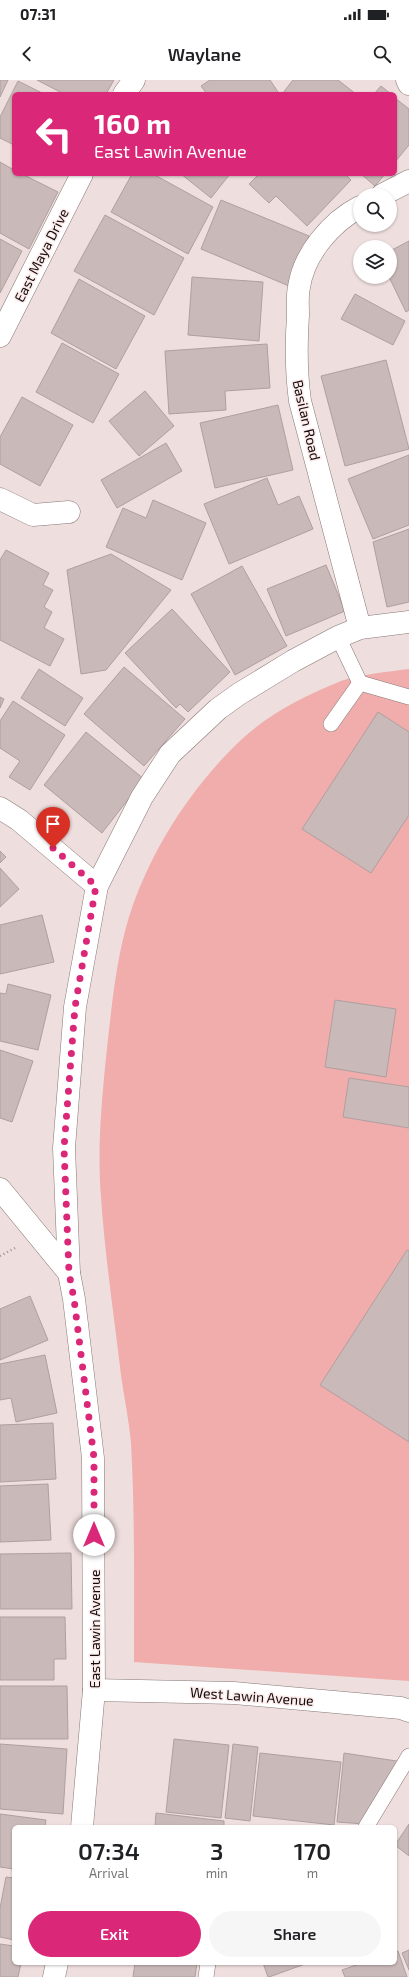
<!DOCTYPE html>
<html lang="en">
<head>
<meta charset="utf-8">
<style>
	body { margin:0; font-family:"Exo 2",sans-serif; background:#f6f6f6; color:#202124; height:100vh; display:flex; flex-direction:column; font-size:15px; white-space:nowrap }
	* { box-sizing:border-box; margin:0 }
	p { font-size:13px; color:#757577 }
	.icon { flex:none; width:22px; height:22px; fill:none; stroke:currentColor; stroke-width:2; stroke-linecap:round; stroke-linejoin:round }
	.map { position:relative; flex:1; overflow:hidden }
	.details { position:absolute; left:12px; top:1745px; width:385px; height:140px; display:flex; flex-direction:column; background:#fff; border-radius:6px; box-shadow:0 1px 3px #0004 }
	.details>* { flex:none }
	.banner { position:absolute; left:12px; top:12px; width:385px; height:84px; border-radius:6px; box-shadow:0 1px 3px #0004; background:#db2777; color:#fff; overflow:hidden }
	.buttons { position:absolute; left:353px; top:108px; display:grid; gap:8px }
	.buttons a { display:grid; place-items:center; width:44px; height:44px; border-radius:50%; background:#fff; box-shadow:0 1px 3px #0004; font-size:20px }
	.pin { position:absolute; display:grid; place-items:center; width:34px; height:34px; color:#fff; margin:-41px -17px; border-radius:50% 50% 50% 0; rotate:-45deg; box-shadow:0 0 4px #0007 }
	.pin .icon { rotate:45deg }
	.me { position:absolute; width:44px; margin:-22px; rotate:0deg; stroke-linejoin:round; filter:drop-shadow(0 0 3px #0008) }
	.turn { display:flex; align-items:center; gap:14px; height:84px; padding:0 16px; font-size:18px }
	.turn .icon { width:52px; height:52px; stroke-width:2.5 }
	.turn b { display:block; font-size:28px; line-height:34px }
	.eta { display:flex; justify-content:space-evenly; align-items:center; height:68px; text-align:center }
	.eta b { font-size:24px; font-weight:600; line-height:28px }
	.primary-button { display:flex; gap:8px; margin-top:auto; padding:8px 16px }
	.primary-button a { flex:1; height:46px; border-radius:24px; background:#db2777; color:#fff; font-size:16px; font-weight:600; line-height:46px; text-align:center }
	.primary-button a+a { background:#f6f6f6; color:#202124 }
	.status { display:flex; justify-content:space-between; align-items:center; height:28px; padding:0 20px; background:#fff; direction:ltr }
	.status svg { height:11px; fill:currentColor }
	header { display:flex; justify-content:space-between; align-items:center; height:52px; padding:0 16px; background:#fff; font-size:18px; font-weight:600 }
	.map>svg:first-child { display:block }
	.green { fill:#f0adac }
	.building { fill:#cab9b9; stroke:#af9f9f }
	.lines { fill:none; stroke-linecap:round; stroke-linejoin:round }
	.lane-casing { stroke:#877877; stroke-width:16 }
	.street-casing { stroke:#877877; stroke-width:23 }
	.path { stroke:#9f9292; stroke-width:2.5; stroke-dasharray:1 3; stroke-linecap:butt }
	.lane { stroke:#fff; stroke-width:15 }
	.street { stroke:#fff; stroke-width:22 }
	.route { stroke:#db2777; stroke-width:7; stroke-dasharray:0 12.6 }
	.labels { text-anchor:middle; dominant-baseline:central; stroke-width:3; stroke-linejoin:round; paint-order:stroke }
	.street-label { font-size:14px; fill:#120c0c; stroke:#fcebea }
</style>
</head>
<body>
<div class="status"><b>07:31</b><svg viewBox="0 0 49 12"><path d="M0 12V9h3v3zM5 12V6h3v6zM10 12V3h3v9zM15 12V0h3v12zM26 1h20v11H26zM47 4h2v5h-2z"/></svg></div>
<header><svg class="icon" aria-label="back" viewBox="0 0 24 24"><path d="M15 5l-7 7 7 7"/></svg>Waylane<svg class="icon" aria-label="search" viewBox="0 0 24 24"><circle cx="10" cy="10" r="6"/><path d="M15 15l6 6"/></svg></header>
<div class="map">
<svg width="409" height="1897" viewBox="0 0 409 1897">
	<rect width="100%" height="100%" fill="#eededd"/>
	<!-- green -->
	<path class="green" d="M409,589v1012l-275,-19c0,-73 1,-146 -3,-219 -2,-23 -7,-46 -10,-68 -7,-59 -16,-119 -20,-178 -4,-49 1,-100 6,-149 5,-43 9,-89 22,-131 21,-66 62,-130 113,-178 28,-26 64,-44 99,-58 21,-7 46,-9 68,-12z"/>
	<!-- building -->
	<g class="building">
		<path d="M0,0h8l-8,17z"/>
		<path d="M37,0h77l-8,14h-42z"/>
		<path d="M210,0h60l8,12 -2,2h-69l-6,-8z"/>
		<path d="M293,0h45l18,14h-74z"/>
		<path d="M18,1l26,13h-30v51l-14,-7v-21z"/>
		<path d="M381,6l10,8h-17z"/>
		<path d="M395,18l14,11v36l-14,17z"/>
		<path d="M0,82l14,8v4h8l36,18 -29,57 -29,-16z"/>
		<path d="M132,94h21l60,33 -25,47 -77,-42z"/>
		<path d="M181,94h49l-19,24z"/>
		<path d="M259,94h86l6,6 -44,46 -31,-30 -7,7 -20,-19z"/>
		<path d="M361,94h24l-10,12z"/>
		<path d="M221,120l88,36 -20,50 -88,-37z"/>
		<path d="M105,135l79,43 -30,57 -80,-44z"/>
		<path d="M0,159l22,12 -22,42z"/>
		<path d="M409,161v69l-3,2 -17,-35 1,-26z"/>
		<path d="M192,197l71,5 -4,59 -71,-6z"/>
		<path d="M79,199l66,37 -29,53 -65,-36z"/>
		<path d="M355,214l50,27 -12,24 -52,-26z"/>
		<path d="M62,263l57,31 -26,49 -57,-31z"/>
		<path d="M267,264l3,44 -45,3 1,19 -57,4 -4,-63z"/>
		<path d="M386,280l23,89 -64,17 -24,-90z"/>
		<path d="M145,311l29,35 -35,30 -30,-35z"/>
		<path d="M22,317l51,28 -33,61 -40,-22v-27z"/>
		<path d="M278,325l15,65 -78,18 -15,-65z"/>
		<path d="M166,363l16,28 -65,37 -16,-28z"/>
		<path d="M409,375v70l-36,14 -25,-60z"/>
		<path d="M267,398l11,27 21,-9 14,33 -84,35 -25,-60z"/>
		<path d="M153,420l53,23 -24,57 -76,-33 17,-39 23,10z"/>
		<path d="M409,449v73l-22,5 -14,-65z"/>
		<path d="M6,470l43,23 -6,12 10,5 -9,17 8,5 -8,16 20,11 -14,27 -50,-26v-80z"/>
		<path d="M111,474l60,36 -65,80 -25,4 -14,-104z"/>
		<path d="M326,485l19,46 -59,25 -19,-47z"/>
		<path d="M242,486l45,80 -52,29 -44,-81z"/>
		<path d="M172,529l58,63 -42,40 -8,-8 -4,4 -51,-55z"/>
		<path d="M124,587l61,52 -41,47 -60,-52z"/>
		<path d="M39,589l44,29 -18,28 -44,-28z"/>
		<path d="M0,617l4,2 -4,9z"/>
		<path d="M13,621l52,34 -35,55 -21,-13 11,-16 -20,-13v-27z"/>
		<path d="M378,632l31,20v83l-38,58 -69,-44z"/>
		<path d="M86,652l58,47 -42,54 -58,-48z"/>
		<path d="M0,771l6,6 -6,6z"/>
		<path d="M0,788l19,21 -19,18z"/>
		<path d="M42,835l12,47 -54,12v-49z"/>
		<path d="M8,904l43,11 -13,55 -38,-9v-48l6,1z"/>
		<path d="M335,920l61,9 -10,68 -61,-10z"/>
		<path d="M0,970l33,11 -21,61 -12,-4z"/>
		<path d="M349,998l60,9v41l-66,-11z"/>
		<path d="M407,1170l2,1v191l-89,-57z"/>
		<path d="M30,1216l18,44 -48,20v-51z"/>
		<path d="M45,1275l12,58 -41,9 -5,-24 -11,2v-36z"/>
		<path d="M53,1343l3,56 -56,3v-57z"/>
		<path d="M48,1404l3,56 -51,2v-56z"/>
		<path d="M71,1473l1,56h-72v-55z"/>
		<path d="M0,1537h65l1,42h-12v21h-54z"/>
		<path d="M0,1606h67l1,53h-68z"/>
		<path d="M174,1659l55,6 -8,73 -55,-6z"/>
		<path d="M0,1664l67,5 -4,65 -63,-5z"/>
		<path d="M233,1664l25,3 -8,74 -25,-3z"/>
		<path d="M260,1673l81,9 -7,63 -81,-9z"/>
		<path d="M344,1673l59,9 -39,62 -27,-2z"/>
		<path d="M156,1733l68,8v6h-69z"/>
		<path d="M0,1734l46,6 -1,7h-31v42l-14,-2z"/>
		<path d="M409,1744v32l-14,-11z"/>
		<path d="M6,1797l8,1v62l-14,-3v-29z"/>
		<path d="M0,1864l14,2v17h7l-3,14h-18z"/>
		<path d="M409,1870v20l-7,-17z"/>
		<path d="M398,1871l9,26h-62l-3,-7 20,-7h33v-11z"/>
		<path d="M135,1883h62l-2,14h-62z"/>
		<path d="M263,1883h45l-39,14h-1z"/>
	</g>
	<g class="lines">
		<defs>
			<g id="lane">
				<path d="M338,557l22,46"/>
				<path d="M331,644l29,-41 49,14"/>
				<path d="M366,1747l43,-71"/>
				<path d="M206,1897l2,-14"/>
			</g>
			<g id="street">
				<path d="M407,0l2,4"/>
				<path d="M124,14l10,-14"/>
				<path d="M382,115l27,-14"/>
				<path d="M360,127c-29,15 -56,47 -61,80 -2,9 -1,19 -1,28 -2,29 -2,57 2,86l60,227"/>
				<path d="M0,256l82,-162"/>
				<path d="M0,419l33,16 36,-3"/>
				<path d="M0,728l19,12 78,66"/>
				<path d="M0,1109l69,84"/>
				<path d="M94,1610l140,3 167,15 8,3"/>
				<path d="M82,1747l12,-137 -1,-232 -19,-159 -5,-26 -5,-125 11,-141 22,-121 45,-89 28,-43 48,-45 21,-15 54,-33 45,-24 22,-9 49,-6"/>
				<path d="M54,1897l3,-14"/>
			</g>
		</defs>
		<!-- lane casing -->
		<use href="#lane" class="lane-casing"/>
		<!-- street casing -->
		<use href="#street" class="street-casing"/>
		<!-- path -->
		<path class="path" d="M0,1176l15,-8"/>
		<!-- lane -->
		<use href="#lane" class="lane"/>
		<!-- street -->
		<use href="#street" class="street"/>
	</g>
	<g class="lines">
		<!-- route -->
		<path class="route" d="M53,768l43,38 -21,121 -11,141 5,125 5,26 20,159v77"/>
	</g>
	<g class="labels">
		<!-- street labels -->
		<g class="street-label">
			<text transform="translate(41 175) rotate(-63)">East Maya Drive</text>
			<text transform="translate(307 340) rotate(77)">Basilan Road</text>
			<text transform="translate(94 1549) rotate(-90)">East Lawin Avenue</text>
			<text transform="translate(252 1616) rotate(4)">West Lawin Avenue</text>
		</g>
	</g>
</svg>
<div class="buttons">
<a><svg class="icon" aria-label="search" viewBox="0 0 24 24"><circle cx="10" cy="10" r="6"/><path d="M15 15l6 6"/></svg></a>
<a><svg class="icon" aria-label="layers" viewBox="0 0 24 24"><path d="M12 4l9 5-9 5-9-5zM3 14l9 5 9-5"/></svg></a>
</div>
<div class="pin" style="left:53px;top:768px;background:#d93025"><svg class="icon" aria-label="arrive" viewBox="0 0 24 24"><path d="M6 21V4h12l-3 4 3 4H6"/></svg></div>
<svg class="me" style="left:94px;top:1455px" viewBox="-20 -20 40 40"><circle r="19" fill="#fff"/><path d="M0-13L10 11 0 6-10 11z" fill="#db2777"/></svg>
<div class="banner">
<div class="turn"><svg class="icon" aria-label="left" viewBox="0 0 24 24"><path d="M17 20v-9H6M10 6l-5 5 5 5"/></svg><div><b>160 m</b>East Lawin Avenue</div></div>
</div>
<section class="details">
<div class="eta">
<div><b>07:34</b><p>Arrival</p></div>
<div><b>3</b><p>min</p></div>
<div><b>170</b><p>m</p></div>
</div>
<div class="primary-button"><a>Exit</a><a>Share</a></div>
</section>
</div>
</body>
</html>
